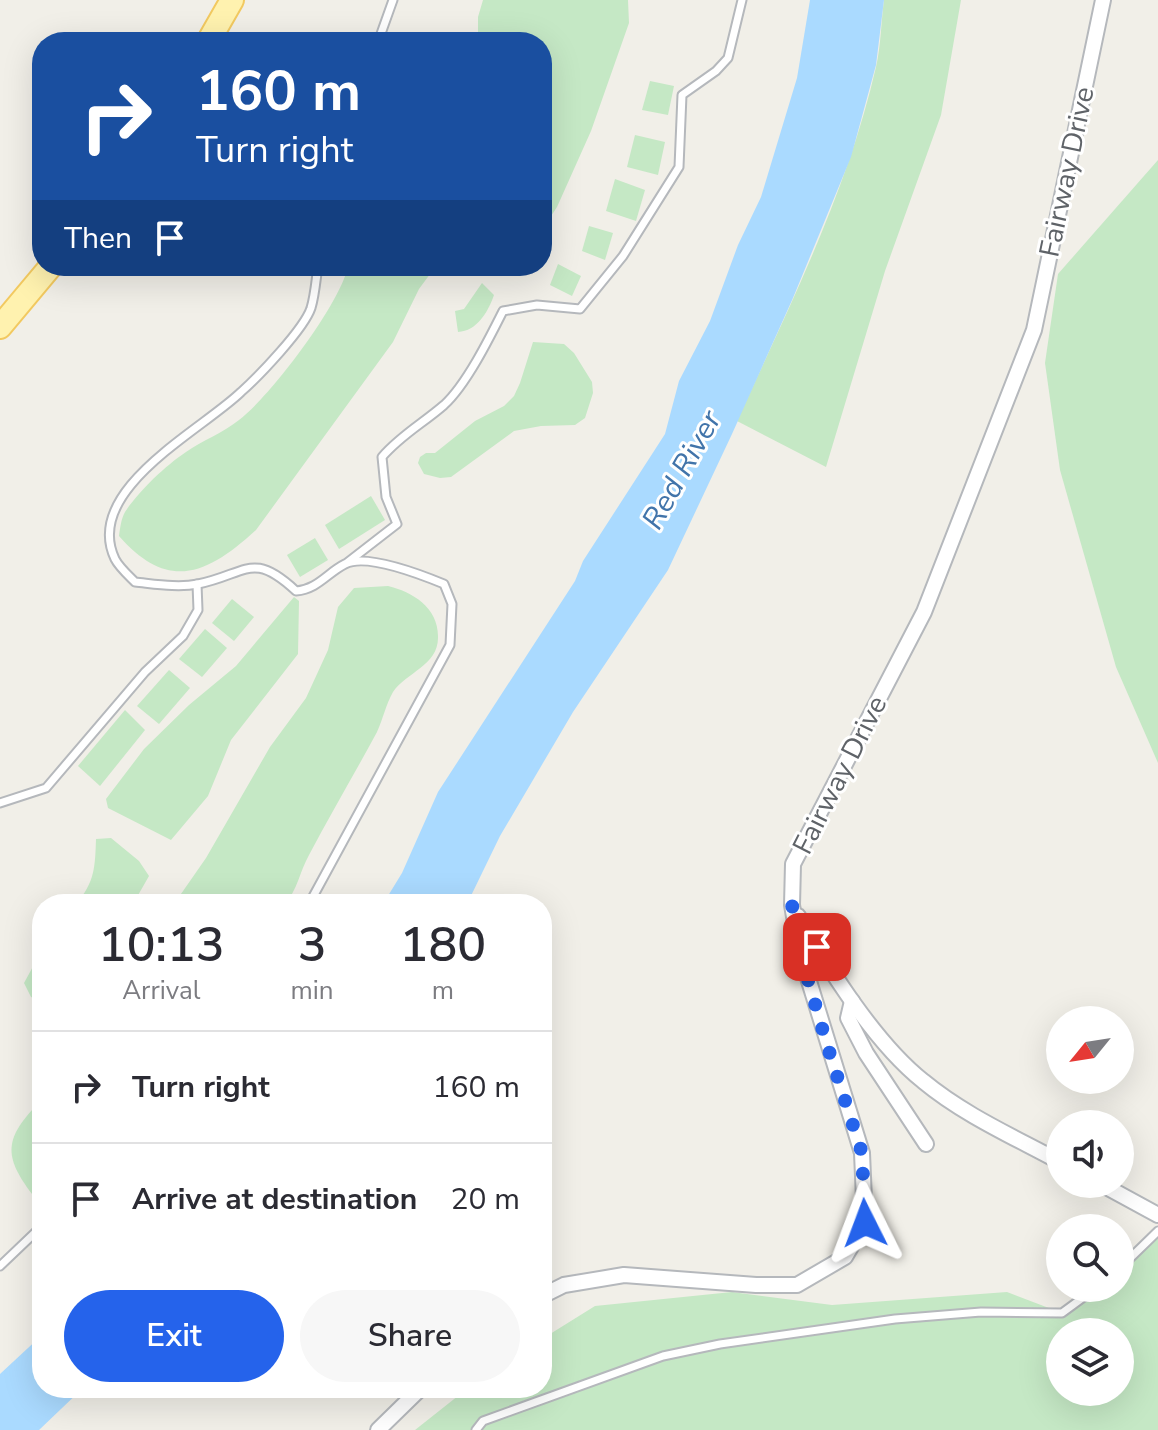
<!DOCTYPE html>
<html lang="en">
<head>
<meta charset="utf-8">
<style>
	body { margin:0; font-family:"Nunito Sans",sans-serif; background:#f7f7f7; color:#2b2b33; height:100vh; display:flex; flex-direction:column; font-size:30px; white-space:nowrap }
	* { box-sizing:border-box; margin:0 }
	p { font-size:26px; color:#7c7c81 }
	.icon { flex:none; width:44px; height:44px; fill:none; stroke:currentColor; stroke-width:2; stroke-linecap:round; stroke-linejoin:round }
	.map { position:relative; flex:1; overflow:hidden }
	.side { position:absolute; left:32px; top:894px; width:520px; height:504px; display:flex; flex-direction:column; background:#fff; border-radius:32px; box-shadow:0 8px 32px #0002 }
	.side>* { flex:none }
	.guide { position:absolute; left:32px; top:32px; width:520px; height:244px; border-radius:32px; box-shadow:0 8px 32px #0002; background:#1a4fa0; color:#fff; overflow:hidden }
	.needle { width:52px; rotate:240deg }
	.controls { position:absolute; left:1046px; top:1006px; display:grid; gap:16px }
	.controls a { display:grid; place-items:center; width:88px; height:88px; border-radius:50%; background:#fff; box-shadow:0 8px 32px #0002; font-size:40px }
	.pin { position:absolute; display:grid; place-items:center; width:68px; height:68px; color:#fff; margin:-34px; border-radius:16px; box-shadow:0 4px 12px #0006 }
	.me { position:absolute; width:88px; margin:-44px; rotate:357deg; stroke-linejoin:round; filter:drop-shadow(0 0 6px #0008) }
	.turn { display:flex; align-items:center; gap:28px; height:168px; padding:0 32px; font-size:36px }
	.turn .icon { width:104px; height:104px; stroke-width:2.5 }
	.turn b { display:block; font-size:56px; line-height:68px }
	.then { display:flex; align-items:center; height:76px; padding:0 32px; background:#0003; gap:16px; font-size:30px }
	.eta { display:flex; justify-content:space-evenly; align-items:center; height:136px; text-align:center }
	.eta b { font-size:48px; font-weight:600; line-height:56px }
	.cta { display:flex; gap:16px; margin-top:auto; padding:16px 32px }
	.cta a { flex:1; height:92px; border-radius:48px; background:#2563eb; color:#fff; font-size:32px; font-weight:600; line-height:92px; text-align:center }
	.cta a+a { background:#f7f7f7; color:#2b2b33 }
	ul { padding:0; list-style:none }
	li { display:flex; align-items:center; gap:24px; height:112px; padding:0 32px; border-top:2px solid #e1e1e2 }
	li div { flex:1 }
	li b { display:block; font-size:30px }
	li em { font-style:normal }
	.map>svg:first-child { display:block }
	.green { fill:#c5e8c5; fill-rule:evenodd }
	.water { fill:#aadaff }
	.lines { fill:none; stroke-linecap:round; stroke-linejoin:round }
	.lane-casing { stroke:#b5b8bc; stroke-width:11 }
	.street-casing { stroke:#b5b8bc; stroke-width:18 }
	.primary-casing { stroke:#f2c960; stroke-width:26 }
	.lane { stroke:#fff; stroke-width:7 }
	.street { stroke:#fff; stroke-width:14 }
	.primary { stroke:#fff2af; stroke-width:22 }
	.route { stroke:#2563eb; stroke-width:14; stroke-dasharray:0 25.2 }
	.labels { text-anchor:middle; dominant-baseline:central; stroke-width:6; stroke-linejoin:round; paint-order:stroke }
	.street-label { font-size:28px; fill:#5f6368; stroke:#fff }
	.water-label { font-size:30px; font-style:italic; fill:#4174aa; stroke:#fff }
</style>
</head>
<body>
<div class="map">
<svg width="1158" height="1430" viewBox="0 0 1158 1430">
	<rect width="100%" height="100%" fill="#f1efe8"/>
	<!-- green -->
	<g class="green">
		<path d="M483,0h145l1,23 -38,108 -34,76 -15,23v-188h-64v-25z"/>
		<path d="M884,0h77l-20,115 -56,156 -59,196 -89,-46c52,-114 111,-231 139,-354 5,-22 5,-45 8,-67z"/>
		<path d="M650,81l24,5 -6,29 -26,-5z"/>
		<path d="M635,135l30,7 -7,33 -31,-8z"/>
		<path d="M1158,160v603l-42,-96 -56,-197 -15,-107 13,-89z"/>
		<path d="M615,179l30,11 -9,31 -30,-10z"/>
		<path d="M589,226l24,7 -8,27 -23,-9z"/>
		<path d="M558,264l23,12 -9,20 -22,-11z"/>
		<path d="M348,266h88l-17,23 -26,53 -137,188c-49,45 -88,62 -137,6 1,-7 2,-17 6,-24 14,-21 40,-46 61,-60 17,-12 37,-19 53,-32 31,-23 102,-117 109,-154z"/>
		<path d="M482,283l12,12c-6,17 -17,36 -36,37l-3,-21 9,-2z"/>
		<path d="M533,342l31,2 10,9 18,29 1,11 -8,25 -10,7 -34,1 -27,5 -63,46 -11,1 -16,-4 -6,-11 2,-6 6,-4h9l40,-32 29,-15 10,-10 6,-13z"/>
		<path d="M371,496l14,24 -46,29 -14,-24z"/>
		<path d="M315,538l13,22 -28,17 -13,-22z"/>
		<path d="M388,586c25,6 51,22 50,52 0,27 -32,35 -45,54 -7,12 -10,27 -16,40 -22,41 -46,81 -68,123 -9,16 -12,36 -24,49h-111l32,-46 64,-111 36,-49 22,-48 10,-43 16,-19z"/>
		<path d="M294,597l5,4 -1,53 -67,86 -23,56 -37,44 -63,-32 -2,-9 38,-50 45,-44 47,-39z"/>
		<path d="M232,599l22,18 -20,24 -22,-18z"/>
		<path d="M205,629l22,19 -25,29 -23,-18z"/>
		<path d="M169,670l21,18 -31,36 -22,-18z"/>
		<path d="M125,710l20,20 -45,56 -22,-20z"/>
		<path d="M111,838l28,23 10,15 -16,28h-57c19,-22 19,-37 20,-65z"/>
		<path d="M42,950v52l-11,-5 -7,-14z"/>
		<path d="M42,1099v94l-10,1c-32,-42 -25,-58 10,-95z"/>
		<path d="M1158,1231v199h-743l53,-42h74v-49l53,-33 137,-14 100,13 175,-13 55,21 34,-25h24v-20zM1060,1332h60v60h-60z"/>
	</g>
	<!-- water -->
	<g class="water">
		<path d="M810,0h74l-8,65 -25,92 -58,141 -61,136 -64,136 -95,142 -73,124 -33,68h-84l19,-31 36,-81 137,-211 8,-20 82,-127 14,-53 31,-60 28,-76 23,-48 36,-119z"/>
		<path d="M42,1335v53h41l-44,42h-39v-56z"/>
	</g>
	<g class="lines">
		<defs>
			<g id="lane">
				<path d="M378,42l15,-42"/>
				<path d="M348,562l49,-38 -11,-27 -4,-40c19,-22 40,-33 62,-52 22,-20 45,-66 59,-94l34,-6 43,4 43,-53 56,-89 3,-72 34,-24 12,-13 14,-58"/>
				<path d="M0,803l46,-15 99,-116 38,-36 15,-26 -1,-26"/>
				<path d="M309,904l141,-259 2,-41 -8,-20c-22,-9 -77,-31 -99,-20 -18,9 -27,25 -49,27 -44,-41 -49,-17 -98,-7 -20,4 -43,0 -63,-2 -7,-7 -16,-15 -20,-23 -33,-69 87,-129 126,-167 18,-16 63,-63 70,-84 4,-13 5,-29 7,-42"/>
				<path d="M0,1266l42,-40"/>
				<path d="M1120,1268l38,-37"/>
				<path d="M476,1430l7,-9 180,-65 57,-12 175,-25 86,-7 81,1 34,-25"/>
			</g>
			<g id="street">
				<path d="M798,916c31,53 77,127 125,165 41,34 91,56 137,81"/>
				<path d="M852,1001l-4,17 18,35 60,91"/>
				<path d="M1101,1184l57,31"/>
				<path d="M542,1296l22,-11 60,-10 132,10h41l48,-28 20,-34 -3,-70 -62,-201 -8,-47 1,-41 131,-252 110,-282 69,-330"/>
				<path d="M378,1430l43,-42"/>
			</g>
			<g id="primary">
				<path d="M208,42l24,-42"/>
				<path d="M0,327l51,-61"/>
			</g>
		</defs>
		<!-- lane casing -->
		<use href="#lane" class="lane-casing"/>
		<!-- street casing -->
		<use href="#street" class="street-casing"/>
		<!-- primary casing -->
		<use href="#primary" class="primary-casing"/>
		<!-- lane -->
		<use href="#lane" class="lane"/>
		<!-- street -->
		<use href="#street" class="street"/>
		<!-- primary -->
		<use href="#primary" class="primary"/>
	</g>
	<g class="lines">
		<!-- route -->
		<path class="route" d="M817,947l-25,-42 8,47 27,93 35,108 3,70"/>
	</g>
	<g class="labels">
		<!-- street labels -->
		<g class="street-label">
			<text transform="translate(1067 172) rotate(-78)">Fairway Drive</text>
			<text transform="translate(840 775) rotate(-63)">Fairway Drive</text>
		</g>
		<!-- water labels -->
		<g class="water-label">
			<text transform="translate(682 470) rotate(-61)">Red River</text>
		</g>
	</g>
</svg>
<div class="controls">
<a><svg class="needle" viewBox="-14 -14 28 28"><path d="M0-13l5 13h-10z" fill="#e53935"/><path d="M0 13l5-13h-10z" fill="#7c7c81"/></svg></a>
<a><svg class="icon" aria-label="sound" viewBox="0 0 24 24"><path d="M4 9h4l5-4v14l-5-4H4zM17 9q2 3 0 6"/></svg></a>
<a><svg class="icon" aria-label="search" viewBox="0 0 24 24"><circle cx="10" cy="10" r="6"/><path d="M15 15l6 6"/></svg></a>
<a><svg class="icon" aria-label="layers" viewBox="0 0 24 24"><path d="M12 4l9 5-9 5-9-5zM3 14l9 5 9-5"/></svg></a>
</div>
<div class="pin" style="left:817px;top:947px;background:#d93025"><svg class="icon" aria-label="arrive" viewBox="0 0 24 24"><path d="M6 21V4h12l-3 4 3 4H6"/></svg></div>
<svg class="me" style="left:865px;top:1223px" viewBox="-20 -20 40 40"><path d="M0-17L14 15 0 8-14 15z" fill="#2563eb" stroke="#fff" stroke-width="4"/></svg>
<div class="guide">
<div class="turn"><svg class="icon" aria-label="right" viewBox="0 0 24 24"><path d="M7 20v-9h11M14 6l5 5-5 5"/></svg><div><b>160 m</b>Turn right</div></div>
<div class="then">Then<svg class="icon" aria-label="arrive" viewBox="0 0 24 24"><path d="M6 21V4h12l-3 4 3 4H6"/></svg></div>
</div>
<section class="side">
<div class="eta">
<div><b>10:13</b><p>Arrival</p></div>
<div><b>3</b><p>min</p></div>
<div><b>180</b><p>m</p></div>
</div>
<ul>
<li><svg class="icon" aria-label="right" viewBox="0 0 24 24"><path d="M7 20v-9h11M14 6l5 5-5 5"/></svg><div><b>Turn right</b></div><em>160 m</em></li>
<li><svg class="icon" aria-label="arrive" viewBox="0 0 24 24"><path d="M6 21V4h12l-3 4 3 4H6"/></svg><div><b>Arrive at destination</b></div><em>20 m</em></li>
</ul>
<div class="cta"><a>Exit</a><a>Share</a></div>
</section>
</div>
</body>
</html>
